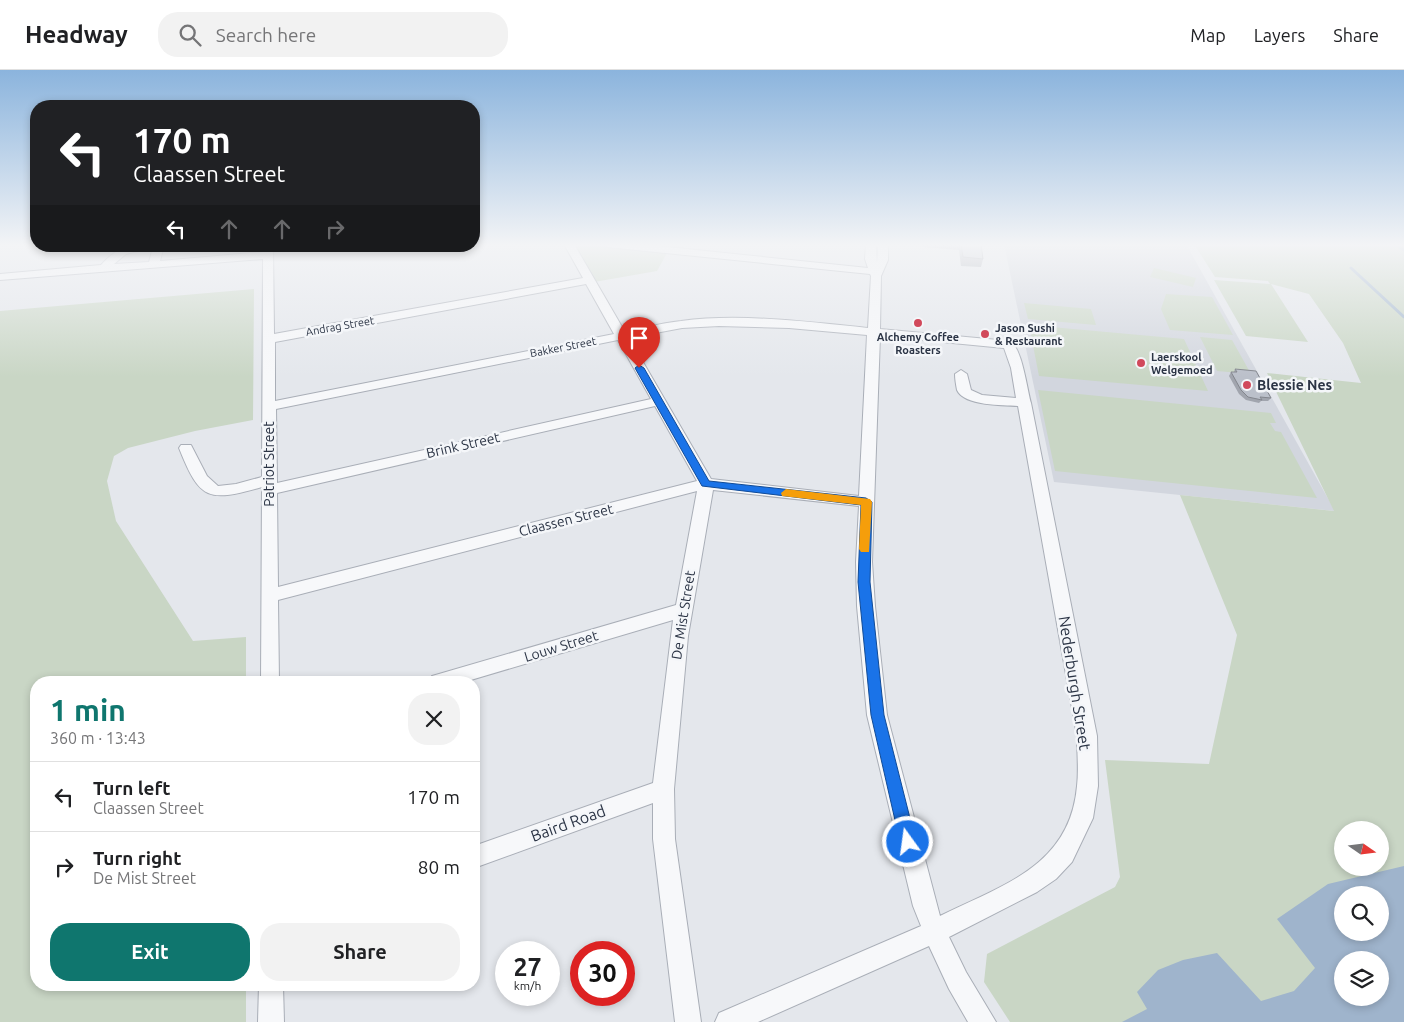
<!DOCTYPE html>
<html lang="en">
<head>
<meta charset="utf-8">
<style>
	body { margin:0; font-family:Ubuntu,sans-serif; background:#f2f2f2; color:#202124; height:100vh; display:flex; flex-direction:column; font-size:19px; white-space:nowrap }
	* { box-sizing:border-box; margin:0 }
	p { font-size:16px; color:#757577 }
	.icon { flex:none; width:28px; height:28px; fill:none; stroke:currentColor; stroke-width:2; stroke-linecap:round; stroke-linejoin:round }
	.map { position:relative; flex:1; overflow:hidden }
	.details { position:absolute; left:30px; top:606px; width:450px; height:315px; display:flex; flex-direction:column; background:#fff; border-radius:20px; box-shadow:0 2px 8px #0003 }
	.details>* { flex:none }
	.top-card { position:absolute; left:30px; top:30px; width:450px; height:152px; border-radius:20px; box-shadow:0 2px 8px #0003; background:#202124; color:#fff; overflow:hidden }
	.needle { width:32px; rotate:104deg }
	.tools { position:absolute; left:1334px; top:751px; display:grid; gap:10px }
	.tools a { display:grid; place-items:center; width:55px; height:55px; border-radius:50%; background:#fff; box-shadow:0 2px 8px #0003; font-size:25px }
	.speed { position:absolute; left:495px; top:871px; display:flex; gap:10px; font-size:25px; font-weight:700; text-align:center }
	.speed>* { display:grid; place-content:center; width:65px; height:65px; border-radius:50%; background:#fff; box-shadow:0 2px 8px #0003; line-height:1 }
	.speed small { font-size:12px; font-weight:400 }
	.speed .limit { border:8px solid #d22; background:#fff; color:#111 }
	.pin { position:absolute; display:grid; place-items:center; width:42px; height:42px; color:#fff; margin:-51px -21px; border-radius:50% 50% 50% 0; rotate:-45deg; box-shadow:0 0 5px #0007 }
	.pin .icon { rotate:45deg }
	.me { position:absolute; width:55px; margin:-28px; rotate:346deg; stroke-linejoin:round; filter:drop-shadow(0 0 4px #0008) }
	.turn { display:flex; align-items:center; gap:18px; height:105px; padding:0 20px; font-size:22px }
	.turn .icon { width:65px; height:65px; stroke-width:2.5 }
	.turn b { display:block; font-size:35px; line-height:42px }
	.lanes { display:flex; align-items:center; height:48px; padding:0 20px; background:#0003; justify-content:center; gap:25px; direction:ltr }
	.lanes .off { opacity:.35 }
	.round { display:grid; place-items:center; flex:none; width:52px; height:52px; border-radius:20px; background:#f2f2f2 }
	.headline { display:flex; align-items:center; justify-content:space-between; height:85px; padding:0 20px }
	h1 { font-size:30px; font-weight:700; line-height:38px; color:#0f766e }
	.primary-button { display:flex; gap:10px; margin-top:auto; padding:10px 20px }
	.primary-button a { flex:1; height:58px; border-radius:20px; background:#0f766e; color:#fff; font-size:20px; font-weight:700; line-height:58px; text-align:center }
	.primary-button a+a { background:#f2f2f2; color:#202124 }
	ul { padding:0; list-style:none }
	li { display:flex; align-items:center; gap:15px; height:70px; padding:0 20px; border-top:1px solid #e0e0e0 }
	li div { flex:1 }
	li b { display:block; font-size:19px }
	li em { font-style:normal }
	header { display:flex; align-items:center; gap:30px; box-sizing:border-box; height:70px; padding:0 25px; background:#fff; border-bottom:1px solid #e0e0e0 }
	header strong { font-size:24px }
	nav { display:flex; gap:28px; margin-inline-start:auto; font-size:18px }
	.search { width:350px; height:45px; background:#f2f2f2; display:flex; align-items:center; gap:12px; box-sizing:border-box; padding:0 18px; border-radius:20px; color:#757577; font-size:19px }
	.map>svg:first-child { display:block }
	.built { fill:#d2d6de }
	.green { fill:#c9d6c5; fill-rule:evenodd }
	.water { fill:#9fb4cc; fill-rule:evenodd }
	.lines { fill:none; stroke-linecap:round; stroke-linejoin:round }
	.stream { stroke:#9fb4cc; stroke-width:3 }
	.minor-casing { stroke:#a9aeb7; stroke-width:2 }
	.minor { fill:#f7f8fa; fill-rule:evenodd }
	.wall { fill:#a1a5ae }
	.building { fill:#bbc0ca; stroke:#83868d }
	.route { fill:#1a73e8; stroke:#114b97 }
	.slow { fill:#f59e0b }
	.poi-dot { fill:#d1495b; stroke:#f4f6f9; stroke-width:2 }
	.labels { text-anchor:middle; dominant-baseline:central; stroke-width:5; stroke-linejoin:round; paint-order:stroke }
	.far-street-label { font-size:11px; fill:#2b3445; stroke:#f4f6f9 }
	.far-poi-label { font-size:11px; font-weight:bold; fill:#2b3445; stroke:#f4f6f9; text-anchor:start }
	.poi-label { font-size:14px; font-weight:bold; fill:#2b3445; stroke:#f4f6f9; text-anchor:start }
	.street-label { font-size:14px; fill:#2b3445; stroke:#f4f6f9 }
	.near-street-label { font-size:16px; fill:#2b3445; stroke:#f4f6f9 }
</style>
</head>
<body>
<header>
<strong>Headway</strong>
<div class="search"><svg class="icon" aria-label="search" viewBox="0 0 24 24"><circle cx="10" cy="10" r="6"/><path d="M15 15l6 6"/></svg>Search here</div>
<nav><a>Map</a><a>Layers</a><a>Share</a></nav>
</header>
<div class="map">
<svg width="1404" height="952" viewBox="0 0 1404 952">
	<rect width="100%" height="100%" fill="#e4e7ec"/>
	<!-- built -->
	<path class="built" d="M1004,174h182l149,267 -281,-29z"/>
	<!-- green -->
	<g class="green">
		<path d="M580,174h9l78,9 -10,18 -63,11 -19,-35z"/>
		<path d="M1194,174h210v778h-394l-26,-40 3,-28 128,-67 5,-10 -15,-117 104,4 28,-129 -57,-140 154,16 -67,-138 94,10 -18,-40 -34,-49 -38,-10 37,58 -62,-6 -32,-56 56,4 -2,-3 -53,-4zM1342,760h38v38h-38zM1342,825h38v37h-38zM1342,890h38v38h-38z"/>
		<path d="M1154,198l42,10 -3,9 -43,-10z"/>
		<path d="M254,219l-1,131 -58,11 -67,17 -14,8 -7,25 9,40 77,120 53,-4v45h-210v303h210v37h-246v-711z"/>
		<path d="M1166,224l46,3 21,38 -63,-5 -9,-21z"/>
		<path d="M1024,233l67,6 5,16 -68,-6z"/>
		<path d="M1029,255l155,14 24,52 -169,-15z"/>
		<path d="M1200,267l32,3 19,34 -34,-3z"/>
		<path d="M1038,320l233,23 5,10h-6l5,8 6,1 36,66 -262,-27z"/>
	</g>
	<!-- water -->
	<path class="water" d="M1404,796v156h-282l25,-13 -10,-17 21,-22 25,-10 34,-7 44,48 33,-10 21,-23 -38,-49 51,-35zM1342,825h38v37h-38zM1342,890h38v38h-38z"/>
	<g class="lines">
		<!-- stream -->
		<g class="stream">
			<path d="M1395,174l9,6"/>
			<path d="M1351,198l53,49"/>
		</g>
		<defs>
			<g id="minor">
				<path d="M564,174h10l51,88c19,-4 37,-9 56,-11 58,-8 129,1 187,7l3,-52 -1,-2 -263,-27 -5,-3h37l229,24 -3,-9 1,-15h10l1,18 1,-18h10v16l-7,16 -1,53 129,12c13,4 18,49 22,62l66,333 1,50 -5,32 -21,44 -16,17 -19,13 -88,45 17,35 30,50h-28l-19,-33 -20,-43 -171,76h-43l4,-9 202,-87 -8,-20 -46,-191 -10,-109 -1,-44 3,-56 -146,-16 -25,146 -14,153 1,50 26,183h-26l-22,-183v-36l-179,65v-22l179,-63 20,-163 -209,62h-34l2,-6 7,-2 237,-69 21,-114 -419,109 1,82h-18l1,-195c-54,15 -62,14 -83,-39l2,-3h10l16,31 11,10 18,-2 26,-7 1,-218 -263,21v-6l101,-9c19,-21 33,-22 61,-18l1,2 -3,12 103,-9v-6h10l1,88 309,-56zM145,179l7,2 -3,11 -35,2 12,-10zM586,214l28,50 -339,67v-59zM719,256l70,2 78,7 -8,161 -148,-17 -82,-141 53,-10zM880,266l124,12 7,20 5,30 -34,-3 -11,-5 -4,-16 -6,-4 -6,4c0,5 1,11 2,16 7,16 46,15 61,16l59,330c0,16 2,34 0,50 -7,80 -74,99 -137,130l-53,-201 -12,-109 -3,-44zM618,270l33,59 -374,84 -1,-74zM655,336l42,75 -419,106 -1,-94z"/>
				<path d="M259,915h24l1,37h-26z"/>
			</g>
		</defs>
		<!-- minor casing -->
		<use href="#minor" class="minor-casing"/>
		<!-- minor -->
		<use href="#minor" class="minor"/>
	</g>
	<!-- wall -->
	<g class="wall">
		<path d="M922,174h59l2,15 -2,8 -20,-1 -2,-16 -36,-3z"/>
		<path d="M1235,299l36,29 -3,3h-7l-2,2 -13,-3 -7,-6 -10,-18 2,-4h3z"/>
	</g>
	<!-- building -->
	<g class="building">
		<path d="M961,174h20l2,15 -20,-2z"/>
		<path d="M1235,299l21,2 15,27 -11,-1 2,3 -14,-3 -7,-7 -10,-18h6z"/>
	</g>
	<!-- sky -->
	<linearGradient id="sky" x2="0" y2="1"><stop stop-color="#8bb4dd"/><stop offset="0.57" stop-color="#f3f4f6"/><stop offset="1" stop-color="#f3f4f6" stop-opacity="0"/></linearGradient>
	<rect width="1404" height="307" fill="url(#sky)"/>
	<!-- route -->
	<path class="route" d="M639,295l5,3 65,113 157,17 6,4 -2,80 14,133 32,127 -3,6 -5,2 -5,-2 -3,-6 -29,-127 -13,-133 3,-77 -159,-19 -67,-118z"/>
	<!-- slow -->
	<path class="slow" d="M786,419l84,10 2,3 -3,50h-8l-2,-3 2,-44 -79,-9 -1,-3z"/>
	<!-- markers -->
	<g class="poi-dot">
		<circle cx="918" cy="253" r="5"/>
		<circle cx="985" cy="264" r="5"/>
		<circle cx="1141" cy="293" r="5"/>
		<circle cx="1247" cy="315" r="5"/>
	</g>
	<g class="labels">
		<!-- far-street labels -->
		<g class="far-street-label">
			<text transform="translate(340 256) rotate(-10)">Andrag Street</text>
			<text transform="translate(563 277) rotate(-11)">Bakker Street</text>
		</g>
		<!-- far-poi labels -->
		<g class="far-poi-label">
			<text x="995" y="258">Jason Sushi<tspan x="995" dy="13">&amp; Restaurant</tspan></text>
			<text x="918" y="267" text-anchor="middle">Alchemy Coffee<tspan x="918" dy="13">Roasters</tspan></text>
			<text x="1151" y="287">Laerskool<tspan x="1151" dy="13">Welgemoed</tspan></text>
		</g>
		<!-- poi labels -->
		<g class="poi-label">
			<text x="1257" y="315">Blessie Nes</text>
		</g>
		<!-- street labels -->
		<g class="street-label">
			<text transform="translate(463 375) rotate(-13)">Brink Street</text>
			<text transform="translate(269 394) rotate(-90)">Patriot Street</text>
			<text transform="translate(566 450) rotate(-14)">Claassen Street</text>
			<text transform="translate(683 545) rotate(-81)">De Mist Street</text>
			<text transform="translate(561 576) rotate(-17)">Louw Street</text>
		</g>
		<!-- near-street labels -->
		<g class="near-street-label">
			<text transform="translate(1075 613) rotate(81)">Nederburgh Street</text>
			<text transform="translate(568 753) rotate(-20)">Baird Road</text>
		</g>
	</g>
</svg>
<div class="tools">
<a><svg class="needle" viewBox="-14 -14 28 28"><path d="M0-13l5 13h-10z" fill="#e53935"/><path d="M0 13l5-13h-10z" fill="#757577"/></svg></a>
<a><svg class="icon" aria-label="search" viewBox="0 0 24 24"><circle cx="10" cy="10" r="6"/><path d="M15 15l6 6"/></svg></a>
<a><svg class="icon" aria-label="layers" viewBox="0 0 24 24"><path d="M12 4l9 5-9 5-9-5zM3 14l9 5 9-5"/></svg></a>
</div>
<div class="speed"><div>27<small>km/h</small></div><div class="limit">30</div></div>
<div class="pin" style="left:639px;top:298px;background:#d93025"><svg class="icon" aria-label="arrive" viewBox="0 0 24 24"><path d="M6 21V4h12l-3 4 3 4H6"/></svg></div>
<svg class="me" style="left:908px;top:772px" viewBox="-20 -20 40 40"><circle r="17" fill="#1a73e8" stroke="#fff" stroke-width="3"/><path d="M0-11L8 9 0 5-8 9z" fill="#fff"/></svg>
<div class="top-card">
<div class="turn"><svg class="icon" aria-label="left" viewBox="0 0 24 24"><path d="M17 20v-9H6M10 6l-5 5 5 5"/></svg><div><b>170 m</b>Claassen Street</div></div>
<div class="lanes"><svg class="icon" aria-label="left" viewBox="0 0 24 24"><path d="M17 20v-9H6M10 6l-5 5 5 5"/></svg><svg class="icon off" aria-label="ahead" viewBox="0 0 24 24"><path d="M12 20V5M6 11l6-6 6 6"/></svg><svg class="icon off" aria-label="ahead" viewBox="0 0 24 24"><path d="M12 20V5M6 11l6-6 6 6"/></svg><svg class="icon off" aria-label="right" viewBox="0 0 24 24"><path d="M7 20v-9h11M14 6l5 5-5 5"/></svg></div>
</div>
<section class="details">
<div class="headline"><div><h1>1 min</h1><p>360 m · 13:43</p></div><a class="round"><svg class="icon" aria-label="close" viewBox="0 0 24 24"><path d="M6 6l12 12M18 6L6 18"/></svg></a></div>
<ul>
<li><svg class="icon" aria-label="left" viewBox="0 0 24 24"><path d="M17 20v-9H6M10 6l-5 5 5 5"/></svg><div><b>Turn left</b><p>Claassen Street</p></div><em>170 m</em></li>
<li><svg class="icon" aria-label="right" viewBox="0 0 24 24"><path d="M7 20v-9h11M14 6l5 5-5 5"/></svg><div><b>Turn right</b><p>De Mist Street</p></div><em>80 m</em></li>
</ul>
<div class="primary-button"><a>Exit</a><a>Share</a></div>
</section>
</div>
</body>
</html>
